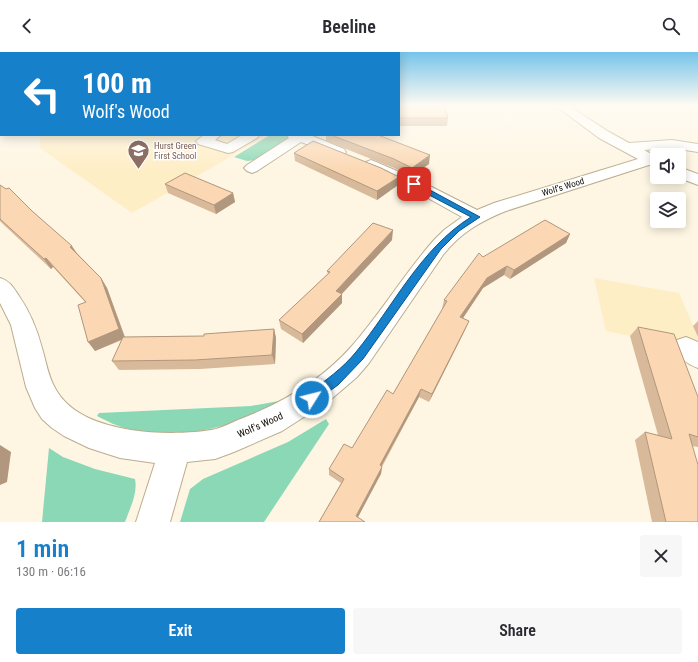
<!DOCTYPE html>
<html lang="en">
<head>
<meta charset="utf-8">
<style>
	body { margin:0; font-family:"Roboto Condensed",sans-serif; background:#f7f7f7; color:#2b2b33; height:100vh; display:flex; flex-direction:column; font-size:15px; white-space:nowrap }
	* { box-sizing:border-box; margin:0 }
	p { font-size:13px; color:#7c7c81 }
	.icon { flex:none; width:22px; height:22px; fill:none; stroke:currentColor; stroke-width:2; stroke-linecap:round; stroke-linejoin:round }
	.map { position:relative; height:470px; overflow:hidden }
	.side { display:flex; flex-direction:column; background:#fff; flex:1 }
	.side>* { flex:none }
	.guide { position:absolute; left:0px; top:0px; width:400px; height:84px; box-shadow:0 2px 10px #0003; background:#1680ca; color:#fff; overflow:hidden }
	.buttons { position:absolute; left:650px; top:96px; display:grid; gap:8px }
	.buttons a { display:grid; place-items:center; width:36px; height:36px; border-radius:4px; background:#fff; box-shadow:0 2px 10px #0003; font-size:20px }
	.pin { position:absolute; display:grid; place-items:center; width:34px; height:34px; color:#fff; margin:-17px; border-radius:8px; box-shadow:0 2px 6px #0006 }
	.me { position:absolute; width:44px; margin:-22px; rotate:54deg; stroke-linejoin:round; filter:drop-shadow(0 0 3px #0008) }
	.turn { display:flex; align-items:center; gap:14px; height:84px; padding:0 16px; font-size:18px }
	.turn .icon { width:52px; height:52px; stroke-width:2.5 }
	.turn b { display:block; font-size:28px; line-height:34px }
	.round { display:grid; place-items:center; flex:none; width:42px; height:42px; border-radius:4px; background:#f7f7f7 }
	.head { display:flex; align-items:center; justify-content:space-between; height:68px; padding:0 16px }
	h1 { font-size:24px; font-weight:600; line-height:30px; color:#1680ca }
	.primary-button { display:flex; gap:8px; margin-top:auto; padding:8px 16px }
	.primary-button a { flex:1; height:46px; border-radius:4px; background:#1680ca; color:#fff; font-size:16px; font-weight:600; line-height:46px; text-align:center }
	.primary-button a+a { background:#f7f7f7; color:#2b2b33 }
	header { display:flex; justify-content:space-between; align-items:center; height:52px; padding:0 16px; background:#fff; font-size:18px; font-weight:600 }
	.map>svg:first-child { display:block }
	.built { fill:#feeec6 }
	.green { fill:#8ad8b6 }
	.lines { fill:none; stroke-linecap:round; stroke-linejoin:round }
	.minor-casing { stroke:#baad8f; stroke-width:2 }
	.minor { fill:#fff; fill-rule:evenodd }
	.wall { fill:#d8ba9a }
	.shaded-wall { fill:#b0977d }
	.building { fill:#fbd8b3; stroke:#b0977d }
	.route { fill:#1680ca; stroke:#0e5383 }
	.labels { text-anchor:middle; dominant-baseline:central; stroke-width:3; stroke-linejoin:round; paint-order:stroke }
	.far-education-label { font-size:9px; fill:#785e54; stroke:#fff; text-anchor:start }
	.far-street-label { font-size:9px; fill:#110d03; stroke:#fff }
	.street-label { font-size:10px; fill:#110d03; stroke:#fff }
</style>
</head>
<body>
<header><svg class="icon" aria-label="back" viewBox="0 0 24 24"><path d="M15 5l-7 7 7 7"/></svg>Beeline<svg class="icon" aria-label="search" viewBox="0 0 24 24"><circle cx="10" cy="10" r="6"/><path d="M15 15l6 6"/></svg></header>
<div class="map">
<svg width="698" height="470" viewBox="0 0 698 470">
	<rect width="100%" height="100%" fill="#fef6e3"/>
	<!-- built -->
	<g class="built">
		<path d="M40,83h226l-41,25 -93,53 -92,-65z"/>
		<path d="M594,226l85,15 19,44v13l-92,-19z"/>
	</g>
	<!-- green -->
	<g class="green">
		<path d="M270,83h25l-38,25 -10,1 -13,-4z"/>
		<path d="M279,349l3,2c-47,23 -101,39 -153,26 -11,-2 -22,-8 -32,-13l2,-3 152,-7z"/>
		<path d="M326,367l3,5 -65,98h-84l10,-33 13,-10 85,-37z"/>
		<path d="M49,396l14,9 32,12 40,10c3,14 -5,29 -10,43h-83z"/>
	</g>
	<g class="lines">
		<defs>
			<g id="minor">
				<path d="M556,54h13l40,26 20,11 43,-3 26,4v8l-26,-4 -28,2 13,7v11l-8,-3 -143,46c-25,10 -46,22 -63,44l-74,108 -12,14 -28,24 -47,30 -48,21 -19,7 -28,3 -17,60h-34l19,-59 -35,-5 -31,-10 -25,-12 -12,-8 -10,-9 -7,-11 -9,-21 -15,-62 -11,-22v-25c10,3 13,9 19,18 11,16 18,33 23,52 4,13 6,28 13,40 15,28 48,37 76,42 25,4 61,4 85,-1 7,-2 15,-6 22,-9 42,-16 83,-39 113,-73 30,-34 53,-73 83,-107l10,-10 18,-13 -54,-30 -42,-19 -3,-3 3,-3 5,-2 5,2 44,19 57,29 17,-7 144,-44 -39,-21z"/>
				<path d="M204,83h17l-6,5 12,4 15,-9h17l-2,3 -24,14 -5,1 -30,-9 -2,-3z"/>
				<path d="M287,83h23l34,14 2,3 -2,3 -5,1 -38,-14 -44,29 -5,2 -5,-2 -3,-3 3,-3 42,-27z"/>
				<path d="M679,115l19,7v11l-21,-8h2z"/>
				<path d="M686,285l12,5v26c-11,-4 -19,-10 -25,-21l4,-7z"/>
			</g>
		</defs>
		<!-- minor casing -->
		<use href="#minor" class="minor-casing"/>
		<!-- minor -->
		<use href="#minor" class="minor"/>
	</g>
	<!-- wall -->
	<g class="wall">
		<path d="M399,54l1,1 9,-1h35l4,12 -1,8h-48z"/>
		<path d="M326,83h52l51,29 -18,12 -17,-8 -68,-27z"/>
		<path d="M294,101l104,32 -21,15 -82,-39z"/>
		<path d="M165,132l68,9 2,9 -19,12 -48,-21z"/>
		<path d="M0,133l32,26 46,43 23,24 6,10 18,49 79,-1 70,-7 2,9 -1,26 -75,5 -81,1 -7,-9 10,-21 -27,11 -10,-49 -32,-35 -2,2 -47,-44 -4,-4z"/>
		<path d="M570,182l-4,9 -56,36 -6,-4 -21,13 -20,30 6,3 -4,9 -36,72 -10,-5 -37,70 -1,7 -62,48 22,-39 -12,-8v-6l23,-21 41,-54 49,-84v-1l2,-9 39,-43z"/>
		<path d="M392,188l-50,54v9l-39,40 -22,-14 -2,-9 49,-46 -1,-3z"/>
		<path d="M698,269v16l-5,-11z"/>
		<path d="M638,275l60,70v50l-6,-1 6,76h-46l-17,-82 10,-8 13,3 -28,-99z"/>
	</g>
	<!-- shaded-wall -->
	<g class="shaded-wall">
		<path d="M430,103l-1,9 -18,12 1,-8z"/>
		<path d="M399,125l-1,8 -21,15v-9z"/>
		<path d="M233,141l2,9 -19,12 -2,-9z"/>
		<path d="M393,178l-1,10 -56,60 6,-6v9l-39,40 -1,-9 34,-43z"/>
		<path d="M570,182l-4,9 -56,36 4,-9z"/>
		<path d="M72,194l6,9 -8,-8z"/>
		<path d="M46,206l7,9 -2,2 -7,-10z"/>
		<path d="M507,214l-3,9 -21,13 -26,39 3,-10 27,-39z"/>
		<path d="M101,226l6,10 18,50 -30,13 -7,-9z"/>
		<path d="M469,269l-4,9 -36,72 3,-8z"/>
		<path d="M274,277l2,9 -1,26 -3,-9z"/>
		<path d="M421,337l-2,8 -41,75 2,-7z"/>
		<path d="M0,393l11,7 -4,30 -7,3z"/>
		<path d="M382,415l-1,7 -25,47v-5z"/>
	</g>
	<!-- building -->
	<g class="building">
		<path d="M399,54l1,1 9,-1h35l4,12h-49z"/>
		<path d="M331,83h47l52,20 -18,13 -18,-9z"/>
		<path d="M313,89l68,27 18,9 -22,14 -83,-38z"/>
		<path d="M185,121l48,20 -19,12 -49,-21z"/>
		<path d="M0,133l6,4 3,-1 23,23 40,35 -2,1 31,31 18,51 -31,13 -10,-37 8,-3 -40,-44 -2,1 -44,-40z"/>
		<path d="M545,168l25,14 -56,36 -7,-4 -20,12 -27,39 9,4 -37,73 -11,-5 -41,76 2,2 -26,49 9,6h-46l25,-43 -15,-10 15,-25 8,4 35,-58 6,4 54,-93 -3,-1 35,-47 4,4z"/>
		<path d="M373,171l20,7 -57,61 6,3 -40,40 -23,-14 51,-48 -3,-1z"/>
		<path d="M638,275l36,7 24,63v40l-9,-3 9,31v57h-32l-21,-90 27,7z"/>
		<path d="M274,277l-2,26 -77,5 -83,1 11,-24 81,-1v-2z"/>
	</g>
	<!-- sky -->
	<linearGradient id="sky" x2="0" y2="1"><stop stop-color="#76c4ea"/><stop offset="0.45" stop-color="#fffbf2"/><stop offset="1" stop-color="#fffbf2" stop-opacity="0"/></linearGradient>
	<rect width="698" height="119" fill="url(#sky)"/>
	<!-- route -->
	<path class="route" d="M412,131h5l63,34 -21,14 -18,18 -78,110 -25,26 -22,16 -4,2 -5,-2 -1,-3 1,-4c18,-13 36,-26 49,-42 37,-45 64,-103 115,-135l-59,-31z"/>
	<!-- icons -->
	<defs>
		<symbol id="school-pin" viewBox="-11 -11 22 30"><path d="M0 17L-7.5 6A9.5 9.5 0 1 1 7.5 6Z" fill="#8d6e63" stroke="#fff"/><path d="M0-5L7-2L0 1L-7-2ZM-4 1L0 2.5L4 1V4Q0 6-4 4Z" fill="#fff"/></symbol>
	</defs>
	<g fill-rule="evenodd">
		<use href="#school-pin" x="126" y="86" width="25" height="34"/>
	</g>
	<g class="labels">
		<!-- far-education labels -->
		<g class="far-education-label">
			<text x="154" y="94">Hurst Green<tspan x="154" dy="10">First School</tspan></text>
		</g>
		<!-- far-street labels -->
		<g class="far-street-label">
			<text transform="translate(563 135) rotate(-17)">Wolf's Wood</text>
		</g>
		<!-- street labels -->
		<g class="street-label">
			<text transform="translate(260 373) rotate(-24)">Wolf's Wood</text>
		</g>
	</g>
</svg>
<div class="buttons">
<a><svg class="icon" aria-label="sound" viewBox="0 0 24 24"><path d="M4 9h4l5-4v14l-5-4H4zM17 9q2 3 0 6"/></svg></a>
<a><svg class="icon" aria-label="layers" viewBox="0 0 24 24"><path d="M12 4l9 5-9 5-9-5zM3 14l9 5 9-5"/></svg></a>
</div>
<div class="pin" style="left:414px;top:132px;background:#d93025"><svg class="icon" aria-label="arrive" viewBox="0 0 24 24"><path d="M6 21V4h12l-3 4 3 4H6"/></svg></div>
<svg class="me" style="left:312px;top:346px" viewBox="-20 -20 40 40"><circle r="17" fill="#1680ca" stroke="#fff" stroke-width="3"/><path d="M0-11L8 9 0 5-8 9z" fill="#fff"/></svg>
<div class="guide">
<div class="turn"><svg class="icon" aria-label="left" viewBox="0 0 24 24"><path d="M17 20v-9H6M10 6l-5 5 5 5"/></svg><div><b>100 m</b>Wolf's Wood</div></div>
</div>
</div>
<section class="side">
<div class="head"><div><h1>1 min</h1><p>130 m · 06:16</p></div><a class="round"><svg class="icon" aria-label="close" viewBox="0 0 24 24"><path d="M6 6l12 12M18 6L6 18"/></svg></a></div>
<div class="primary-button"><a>Exit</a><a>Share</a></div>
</section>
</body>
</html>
